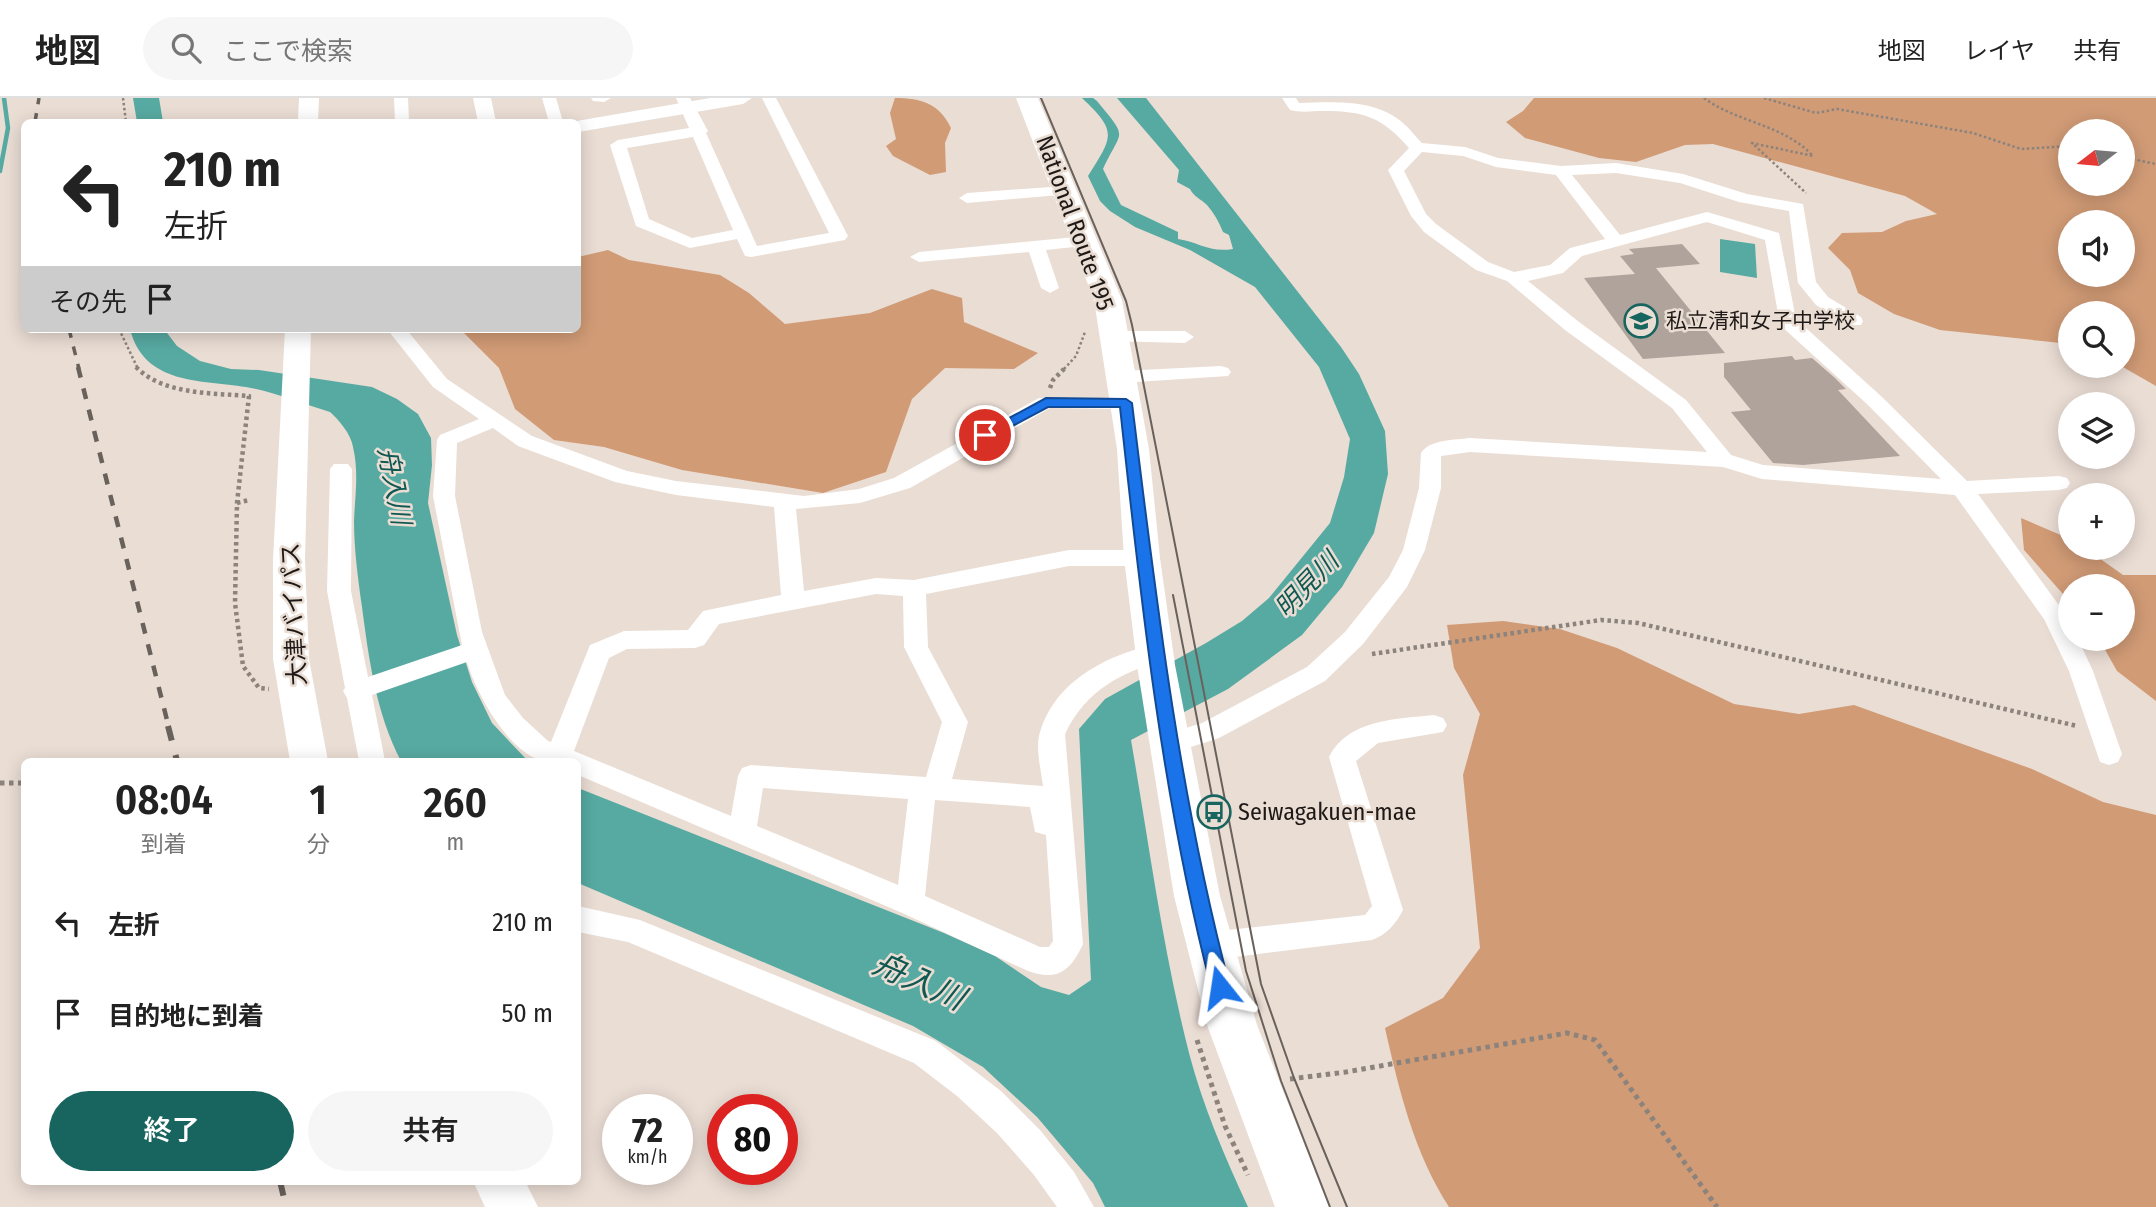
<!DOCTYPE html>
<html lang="ja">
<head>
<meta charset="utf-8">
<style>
	body { margin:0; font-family:"Fira Sans Condensed","Noto Sans JP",sans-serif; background:#f6f6f6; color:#222; height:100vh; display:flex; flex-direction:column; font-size:26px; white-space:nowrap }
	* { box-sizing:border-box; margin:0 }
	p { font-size:23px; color:#767676 }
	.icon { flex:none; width:38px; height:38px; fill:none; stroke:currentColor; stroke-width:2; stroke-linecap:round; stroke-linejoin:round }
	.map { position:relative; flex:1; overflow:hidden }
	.details { position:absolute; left:21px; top:660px; width:560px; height:427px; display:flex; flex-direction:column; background:#fff; border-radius:10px; box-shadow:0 4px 18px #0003 }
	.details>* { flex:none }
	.hud { position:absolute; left:21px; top:21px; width:560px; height:214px; border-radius:10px; box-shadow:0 4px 18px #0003; background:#fff; color:#222; overflow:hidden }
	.needle { width:46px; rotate:254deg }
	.fabs { position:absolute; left:2058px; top:21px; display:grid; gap:14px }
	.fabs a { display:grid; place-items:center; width:77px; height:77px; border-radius:50%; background:#fff; box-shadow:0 4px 18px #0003; font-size:35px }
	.speed { position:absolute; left:602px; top:996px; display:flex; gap:14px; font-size:35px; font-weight:700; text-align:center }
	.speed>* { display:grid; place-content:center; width:91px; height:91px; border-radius:50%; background:#fff; box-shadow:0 4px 18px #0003; line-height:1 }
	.speed small { font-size:18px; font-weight:400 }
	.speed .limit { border:10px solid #d22; background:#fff; color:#111 }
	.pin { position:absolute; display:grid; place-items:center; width:60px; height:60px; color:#fff; margin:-30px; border:4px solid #fff; border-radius:50%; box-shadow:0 2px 7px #0007 }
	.me { position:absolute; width:77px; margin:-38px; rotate:345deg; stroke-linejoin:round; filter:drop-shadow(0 0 5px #0008) }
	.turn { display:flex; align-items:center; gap:24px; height:147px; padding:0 28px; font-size:32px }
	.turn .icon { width:91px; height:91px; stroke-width:2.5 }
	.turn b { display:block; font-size:49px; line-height:60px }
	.then { display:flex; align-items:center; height:66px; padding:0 28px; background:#0003; gap:14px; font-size:26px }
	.eta { display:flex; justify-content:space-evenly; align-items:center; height:119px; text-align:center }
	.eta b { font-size:42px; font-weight:600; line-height:49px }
	.action { display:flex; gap:14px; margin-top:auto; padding:14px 28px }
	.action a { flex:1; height:80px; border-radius:42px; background:#18645e; color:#fff; font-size:28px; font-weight:600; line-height:80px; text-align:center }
	.action a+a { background:#f6f6f6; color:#222 }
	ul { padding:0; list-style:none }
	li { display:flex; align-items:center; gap:21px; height:91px; padding:0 28px }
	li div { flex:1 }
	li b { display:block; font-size:26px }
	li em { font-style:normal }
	header { display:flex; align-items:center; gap:42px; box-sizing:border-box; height:98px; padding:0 35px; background:#fff; border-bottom:2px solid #e0e0e0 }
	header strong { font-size:33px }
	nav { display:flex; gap:38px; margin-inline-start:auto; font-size:24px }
	.search { width:490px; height:63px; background:#f6f6f6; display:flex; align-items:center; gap:18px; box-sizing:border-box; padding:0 24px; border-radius:38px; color:#767676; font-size:26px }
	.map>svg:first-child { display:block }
	.forest { fill:#d19b76; fill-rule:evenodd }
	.water { fill:#57aaa2 }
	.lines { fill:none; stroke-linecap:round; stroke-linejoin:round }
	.stream { stroke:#57aaa2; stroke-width:4.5 }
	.building { fill:#b0a39c }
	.path-far2 { stroke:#8c837c; stroke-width:2.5; stroke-dasharray:2.5 2.5; stroke-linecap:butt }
	.path-far1 { stroke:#8c837c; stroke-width:4.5; stroke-dasharray:3.5 3.5; stroke-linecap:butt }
	.path { stroke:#8c837c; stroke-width:5; stroke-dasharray:4.5 4.5; stroke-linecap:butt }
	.minor { fill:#fff; fill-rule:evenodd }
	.tertiary { fill:#fff; fill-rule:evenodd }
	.secondary { fill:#fff; fill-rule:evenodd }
	.trunk { fill:#fff; fill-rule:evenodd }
	.tram { stroke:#69615b; stroke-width:2 }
	.rail-far2 { stroke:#69615b; stroke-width:3.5; stroke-dasharray:9 9; stroke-linecap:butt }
	.rail-far1 { stroke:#69615b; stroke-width:4.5; stroke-dasharray:11 11; stroke-linecap:butt }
	.rail { stroke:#69615b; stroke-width:6; stroke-dasharray:15 15; stroke-linecap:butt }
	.route { fill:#1a73e8; stroke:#114b97; stroke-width:2 }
	.labels { text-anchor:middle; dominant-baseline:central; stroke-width:5; stroke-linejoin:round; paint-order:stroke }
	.far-poi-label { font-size:21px; fill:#1e1916; stroke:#eaddd4; text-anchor:start }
	.street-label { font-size:24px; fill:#1e1916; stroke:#eaddd4 }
	.poi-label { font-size:24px; fill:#1e1916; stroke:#eaddd4; text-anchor:start }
	.water-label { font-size:26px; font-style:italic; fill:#105852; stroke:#eaddd4 }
	.near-water-label { font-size:32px; font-style:italic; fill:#105852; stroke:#eaddd4 }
</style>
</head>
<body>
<header>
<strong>地図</strong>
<div class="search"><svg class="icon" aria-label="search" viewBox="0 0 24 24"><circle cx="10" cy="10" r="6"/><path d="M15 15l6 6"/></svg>ここで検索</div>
<nav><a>地図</a><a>レイヤ</a><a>共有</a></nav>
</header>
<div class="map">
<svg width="2156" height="1109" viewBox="0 0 2156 1109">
	<rect width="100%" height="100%" fill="#eaddd4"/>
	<!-- forest -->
	<g class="forest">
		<path d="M895,0c26,0 44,5 56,30l-6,15 1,29 -16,3 -37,-19 -7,-10 10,-7 -6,-26z"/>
		<path d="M1534,0h622v288l-35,-20h2v-53h-53v31l-130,-14 -46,-16 -36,-21 -8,-23 -22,-22 14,-15 40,-1 24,-11 31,-7 -32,-18 -192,-52 -28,1 -49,17 -37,-4 -74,-20 -19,-16 17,-11zM2070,33h53v53h-53zM2070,124h53v53h-53z"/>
		<path d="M608,152l21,10 91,15 29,18 36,31 85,-11 62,-24 30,9 2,24 74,31 -24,16 -69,-1 -33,31 -26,73 -63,21 -141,-23 -78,-23 -50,-7 -39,-31 -16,-41 -39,-39h118v-72z"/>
		<path d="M2021,420l49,21v9h15l38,27h33v126l-39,-30 -18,-32h24v-53h-53v16l-46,-52z"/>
		<path d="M1503,523l57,8 57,19 117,56 65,10 55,-9 178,64 71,33 53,13v392h-707c-35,-54 -50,-117 -64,-179l58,-30 37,-50 -17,-173 17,-61 -26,-46 -7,-43z"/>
	</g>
	<!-- water -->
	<g class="water">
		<path d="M133,0h26l4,24h-26z"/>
		<path d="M1082,0h11l4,3c32,39 25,27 6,68l18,36 57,27v7c21,3 31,14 55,10l-4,-14 -6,-3c-4,-10 -9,-19 -16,-27 -6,-6 -13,-8 -17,-16l-13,-7 2,-12 -62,-72h29l195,249 18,27 26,57 3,43 -14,59 -32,54 -40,48 -74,54 -97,51c18,104 32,211 58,313 14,54 36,104 59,154h-143l-12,-24 -56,-66 -54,-50 -70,-41 -335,-143v-95l366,145 51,23 46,31 28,8 22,-15 -12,-251 26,-30 101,-56 36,-22 27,-23 61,-75 14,-46 6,-38 -31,-72 -64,-80 -65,-37 -55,-23 -25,-16 -10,-10 -12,-25c25,-40 30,-44 -6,-78z"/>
		<path d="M1720,141l35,5 2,34 -37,-6z"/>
		<path d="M130,231h34l13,17 23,15 31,8 28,1 113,17 25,12 21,15 13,24 1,27 -4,38 29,132 15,47 20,41 36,38h-127c-25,-48 -32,-101 -39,-154 -4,-28 -8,-58 -8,-86 1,-26 5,-48 -1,-74 -2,-13 -14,-27 -23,-35 -27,-8 -56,-20 -84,-25 -45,-7 -102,-2 -116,-58z"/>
	</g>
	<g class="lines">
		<!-- stream -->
		<path class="stream" d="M0,73l8,-43 -4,-30"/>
	</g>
	<!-- building -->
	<g class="building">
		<path d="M1682,146l18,20 -44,4 69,85 -82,6 -59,-81 51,-4 -15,-18 14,-2 -5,-5z"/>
		<path d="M1792,258l3,4 17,-2 23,20 11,11 -8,1 62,66 -97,9 -30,-2 -42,-51 20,-2 -27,-33v-14z"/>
	</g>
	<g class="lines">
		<!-- path-far2 -->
		<g class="path-far2">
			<path d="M123,0l3,24"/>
			<path d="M1704,0c34,25 79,26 109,58l-61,-13 54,50"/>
			<path d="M1764,0l52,15 21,-4 136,24 48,16 49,-3"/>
			<path d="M2123,59l33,7"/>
			<path d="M119,231l19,40"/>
			<path d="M1064,271l12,-13 9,-24"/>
		</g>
		<!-- path-far1 -->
		<g class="path-far1">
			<path d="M136,269c27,28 77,26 113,29l-12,107 -2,100 8,63 16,22 10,1"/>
			<path d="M1050,290l3,-8 13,-13"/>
			<path d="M237,405l12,-3"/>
			<path d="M1372,556l229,-34 37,3 439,103"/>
		</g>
		<!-- path -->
		<g class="path">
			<path d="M0,685h24"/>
			<path d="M1197,942l28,86 23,49"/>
			<path d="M1290,981l56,-7 221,-39 28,7 122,167"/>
		</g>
		<!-- minor -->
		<g class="minor">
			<path d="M394,0h14l1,24h-14z"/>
			<path d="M542,0h14l7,24h-14z"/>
			<path d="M591,0h20l-7,4 -11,-1z"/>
			<path d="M676,0h14l18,33 -2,2 51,113 72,-13 -67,-135h14l72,138 -3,4 -94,17 -6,-1 -8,-17 -47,9 -54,-22 -26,-81 8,-5 71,-12zM693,39l40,93 -41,8 -43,-19 -22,-71z"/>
			<path d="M1282,0h14l3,5c32,-1 72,-4 99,16 9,6 16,16 24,24l43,4 33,11 63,8 55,-3 67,11 64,20 56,10 13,78 12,15 33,20 2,4 -2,4h-14l-31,-20 -18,-22 -9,-72 -50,-9 -59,-19 -64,-10 -44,2 48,60 87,-23 72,21 17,86 86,78 85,84 92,-5 8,2 3,5 -3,5 -8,2 -81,4 88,121 4,9v15h8l15,32 29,83 -4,8 -9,3 -9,-3 -31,-91 -25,-52 -89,-124 -193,-16 -39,-12 -253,-15 -29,4v32l-16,62 -18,37 -44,57 -38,37 -106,57 -50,16 -9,-4 -4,-7 4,-7 42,-13 105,-56 38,-35 44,-55 14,-27 16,-62 2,-35c9,-14 34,-13 49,-15l237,14 -35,-44 -107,-78 -58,-49 -31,-11 -52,-38 -13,-16 -23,-46 21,-22c-27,-31 -45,-37 -86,-37 -11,0 -23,2 -33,-1zM1422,54l41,4 33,11 60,8 49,64 -35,9 -20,17 -36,7 -26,-10 -52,-38 -10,-10 -22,-43zM1707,124l58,18 15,85 88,80 73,74 -178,-14 -32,-10 -45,-55 -107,-78 -51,-41 35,-8 19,-17z"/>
			<path d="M1065,88l8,5 -2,3 -104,9 -8,-5 8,-5z"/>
			<path d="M1086,138l9,5 -3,4 -46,5 13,38 -9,5 -9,-5 -12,-36 -110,10 -9,-5 9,-5z"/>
			<path d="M387,231h19l41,50 85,57 95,35 49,10 128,15 55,-7 35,-11 145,-80 94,1 3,4 -3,4 -7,2 -76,-1 -140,80 -50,15 -64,6 8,82 72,-13 38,2 155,-30h73l8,2 3,6 -3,6 -8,2h-73l-143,28 2,53 40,75 -16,57 91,7c-2,-16 -8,-39 -3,-54 13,-44 53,-69 94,-82 11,-3 20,-7 31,-4l3,7 -3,7c-45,13 -79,30 -100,74l18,210c-12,26 -25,38 -55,27l-128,-59 -322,-137v-14c-11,0 -23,2 -33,0 -35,-5 -69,-68 -78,-99l-95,33 13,66h-26l-12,-63 -4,-7 2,-3 -18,-97 3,-122 4,-5h14l4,5 -1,122 17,86 94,-32 -29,-149 4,-56 3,-5 39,-16 -46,-32zM493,330l25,18 97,36 61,13 98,12 7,88 -78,16 -15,19 -64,1 -34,14 -39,97 -3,-1 -25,-23 -18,-23 -23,-63 -27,-136 2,-53zM876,496l27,2 1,51 38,75 -16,55 -175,-12 -9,3 -4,8 -7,40 -157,-65 35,-93 18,-9 68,-1 9,-3 15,-21zM763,690l145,11 -10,86 -141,-59zM935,702l95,7 5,25 11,3 7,106 -4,6h-9l-115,-51z"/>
			<path d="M1114,233h71l9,6 -9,6 -78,-2 -2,-4 2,-4z"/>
			<path d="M1221,268l7,2 3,4 -3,4 -107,7 -10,-6 10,-6z"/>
			<path d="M1434,617l9,3 4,7 -4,7 -65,11 -22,18 47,149c-7,14 -17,25 -31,30l-162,20 -11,-4 -4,-10 4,-10 11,-4 155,-17 7,-9 -43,-149c19,-38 68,-38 105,-42z"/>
			<path d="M578,808l62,14 296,121 65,50 39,39 34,42 20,35h-37l-23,-32 -37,-42 -40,-37 -43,-33 -286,-121 -50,-10z"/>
		</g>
		<!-- tertiary -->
		<g class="tertiary">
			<path d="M473,0h18l5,24h-18z"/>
			<path d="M710,0h42l-9,6 -165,28v-10h-7z"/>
		</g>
		<!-- secondary -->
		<g class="secondary">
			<path d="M299,0h20l-1,24h-20z"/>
			<path d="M285,231h26l-6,231 4,99 19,102h-38l-17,-102v-99z"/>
			<path d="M473,1083h52l13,26h-53z"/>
		</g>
		<!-- trunk -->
		<path class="trunk" d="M1016,0h22l84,202 27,149 11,109 15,107 45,231 37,129 72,182h-54l-68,-182 -33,-129 -37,-231 -13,-107 -7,-109 -23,-149z"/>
		<!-- tram -->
		<g class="tram">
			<path d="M1041,0l85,203 6,24 129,659 33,94 53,129"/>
			<path d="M1173,497l73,376 35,110 49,126"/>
		</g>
		<!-- rail-far2 -->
		<g class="rail-far2">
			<path d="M35,24l4,-24"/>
			<path d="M69,231l10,40"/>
		</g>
		<!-- rail-far1 -->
		<path class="rail-far1" d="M78,269l91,361"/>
		<!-- rail -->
		<g class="rail">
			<path d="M168,628l9,35"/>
			<path d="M280,1083l6,26"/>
		</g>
	</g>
	<!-- route -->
	<path class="route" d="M1046,300l80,1 6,4c24,196 47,393 98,584l-3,7 -7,3 -7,-3 -2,-7c-49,-190 -70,-385 -91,-580h-72l-58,31 -5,1 -7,-4z"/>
	<!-- icons -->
	<defs>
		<symbol id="school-ring" viewBox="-11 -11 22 22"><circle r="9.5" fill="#eaddd4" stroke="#18645e" stroke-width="1.5"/><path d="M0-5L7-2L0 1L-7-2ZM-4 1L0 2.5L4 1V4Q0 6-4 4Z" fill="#18645e"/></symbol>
		<symbol id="bus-ring" viewBox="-11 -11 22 22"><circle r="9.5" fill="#eaddd4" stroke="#18645e" stroke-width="1.5"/><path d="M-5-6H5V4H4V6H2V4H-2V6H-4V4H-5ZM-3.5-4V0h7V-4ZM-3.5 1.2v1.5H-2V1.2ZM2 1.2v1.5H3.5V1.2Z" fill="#18645e"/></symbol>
	</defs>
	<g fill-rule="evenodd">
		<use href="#school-ring" x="1622" y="204" width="38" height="38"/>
		<use href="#bus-ring" x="1195" y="695" width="38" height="38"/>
	</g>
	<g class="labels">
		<!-- far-poi labels -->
		<g class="far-poi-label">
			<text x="1666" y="223">私立清和女子中学校</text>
		</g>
		<!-- street labels -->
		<g class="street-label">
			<text transform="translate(1075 125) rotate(70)">National Route 195</text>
			<text transform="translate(294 516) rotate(-93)">大津バイパス</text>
		</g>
		<!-- poi labels -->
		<g class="poi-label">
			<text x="1238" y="714">Seiwagakuen-mae</text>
		</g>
		<!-- water labels -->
		<g class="water-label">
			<text transform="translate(394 388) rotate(79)">舟入川</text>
			<text transform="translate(1307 487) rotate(-46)">明見川</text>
		</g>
		<!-- near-water labels -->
		<g class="near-water-label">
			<text transform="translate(919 883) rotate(24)">舟入川</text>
		</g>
	</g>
</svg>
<div class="fabs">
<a><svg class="needle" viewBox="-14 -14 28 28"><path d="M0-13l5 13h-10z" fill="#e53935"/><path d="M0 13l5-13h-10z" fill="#767676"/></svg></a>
<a><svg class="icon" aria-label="sound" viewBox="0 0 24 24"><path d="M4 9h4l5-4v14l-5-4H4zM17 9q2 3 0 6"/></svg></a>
<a><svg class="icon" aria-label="search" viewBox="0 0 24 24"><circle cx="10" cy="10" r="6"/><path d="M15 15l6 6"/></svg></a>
<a><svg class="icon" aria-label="layers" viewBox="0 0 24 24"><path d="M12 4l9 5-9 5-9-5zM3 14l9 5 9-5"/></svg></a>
<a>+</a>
<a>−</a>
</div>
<div class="speed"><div>72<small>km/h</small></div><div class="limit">80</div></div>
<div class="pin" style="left:985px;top:337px;background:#d93025"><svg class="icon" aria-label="arrive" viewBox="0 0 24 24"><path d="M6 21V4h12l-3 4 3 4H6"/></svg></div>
<svg class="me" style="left:1220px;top:889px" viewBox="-20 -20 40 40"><path d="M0-17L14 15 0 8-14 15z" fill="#1a73e8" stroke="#fff" stroke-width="4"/></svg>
<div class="hud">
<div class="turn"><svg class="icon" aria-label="left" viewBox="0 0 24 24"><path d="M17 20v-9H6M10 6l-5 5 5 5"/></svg><div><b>210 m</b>左折</div></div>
<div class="then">その先<svg class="icon" aria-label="arrive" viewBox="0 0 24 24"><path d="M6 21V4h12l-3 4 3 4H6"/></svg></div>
</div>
<section class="details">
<div class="eta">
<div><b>08:04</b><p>到着</p></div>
<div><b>1</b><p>分</p></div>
<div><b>260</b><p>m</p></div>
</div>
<ul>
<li><svg class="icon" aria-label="left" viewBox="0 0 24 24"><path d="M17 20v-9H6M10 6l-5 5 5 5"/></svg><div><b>左折</b></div><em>210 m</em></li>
<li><svg class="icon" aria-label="arrive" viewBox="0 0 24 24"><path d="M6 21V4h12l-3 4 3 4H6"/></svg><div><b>目的地に到着</b></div><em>50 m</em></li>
</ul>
<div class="action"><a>終了</a><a>共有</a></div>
</section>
</div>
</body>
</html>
